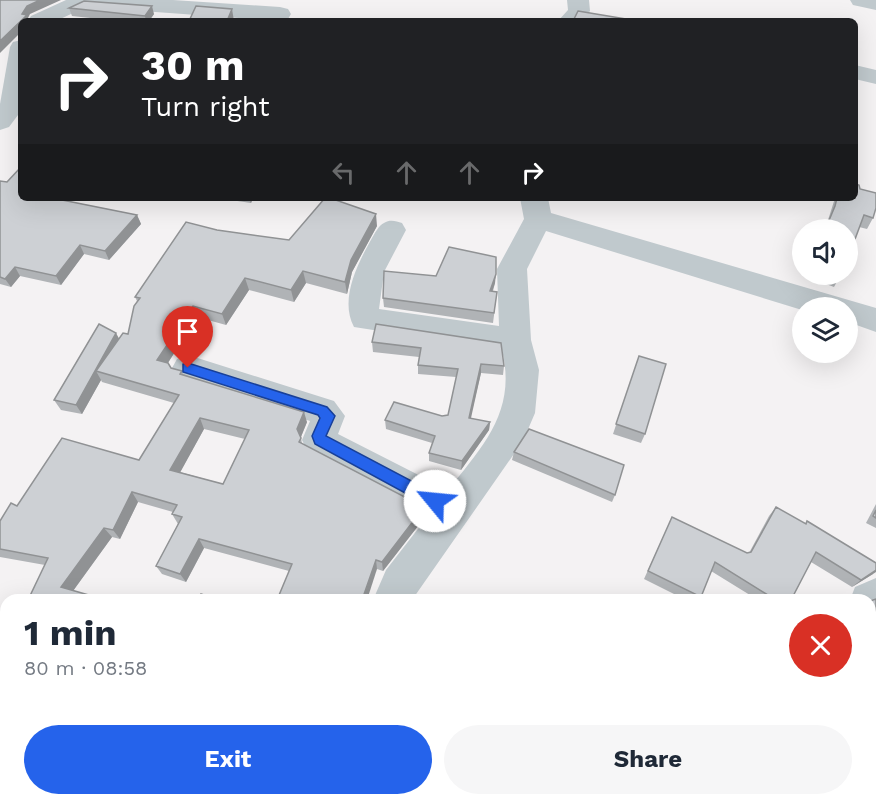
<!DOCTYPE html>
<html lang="en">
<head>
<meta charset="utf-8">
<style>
	body { margin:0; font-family:"Work Sans",sans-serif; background:#f6f6f7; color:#1f2937; height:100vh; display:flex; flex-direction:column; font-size:22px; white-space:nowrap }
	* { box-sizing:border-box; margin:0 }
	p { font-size:20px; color:#747a83 }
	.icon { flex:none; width:33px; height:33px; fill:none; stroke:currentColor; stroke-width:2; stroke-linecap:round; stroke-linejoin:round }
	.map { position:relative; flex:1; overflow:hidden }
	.panel { position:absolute; left:0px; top:594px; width:876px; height:212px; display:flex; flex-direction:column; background:#fff; border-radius:18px 18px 0 0; box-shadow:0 6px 24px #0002 }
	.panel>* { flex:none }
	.hud { position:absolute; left:18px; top:18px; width:840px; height:183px; border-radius:9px; box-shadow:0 6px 24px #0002; background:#202124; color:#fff; overflow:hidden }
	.buttons { position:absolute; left:792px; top:219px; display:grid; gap:12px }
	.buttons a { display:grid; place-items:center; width:66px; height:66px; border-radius:50%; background:#fff; box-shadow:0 6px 24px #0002; font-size:30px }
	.pin { position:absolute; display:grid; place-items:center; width:51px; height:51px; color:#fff; margin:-62px -26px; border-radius:50% 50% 50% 0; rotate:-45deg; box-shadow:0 0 6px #0007 }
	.pin .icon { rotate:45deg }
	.me { position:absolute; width:66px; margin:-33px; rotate:298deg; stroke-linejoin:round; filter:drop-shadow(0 0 4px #0008) }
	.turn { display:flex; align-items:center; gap:21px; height:126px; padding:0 24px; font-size:27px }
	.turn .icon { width:78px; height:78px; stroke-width:2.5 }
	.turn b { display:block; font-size:42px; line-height:51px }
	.lanes { display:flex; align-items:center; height:57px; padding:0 24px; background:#0003; justify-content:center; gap:30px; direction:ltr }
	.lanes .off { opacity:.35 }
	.round { display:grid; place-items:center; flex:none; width:63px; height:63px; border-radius:32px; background:#f6f6f7 }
	.overview { display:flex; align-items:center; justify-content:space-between; height:102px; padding:0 24px }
	h1 { font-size:36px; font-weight:700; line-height:45px }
	.primary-button { display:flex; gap:12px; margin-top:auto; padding:12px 24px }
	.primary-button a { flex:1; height:69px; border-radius:36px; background:#2563eb; color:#fff; font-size:24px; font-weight:700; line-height:69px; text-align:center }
	.primary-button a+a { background:#f6f6f7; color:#1f2937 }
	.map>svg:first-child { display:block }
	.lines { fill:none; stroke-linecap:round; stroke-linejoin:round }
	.minor { fill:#c0c9cd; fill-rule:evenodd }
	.wall { fill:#b0b3b6; fill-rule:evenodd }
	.shaded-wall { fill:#909294 }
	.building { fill:#cdd0d4; stroke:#909294; stroke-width:1.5; fill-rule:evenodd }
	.route { fill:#2563eb; stroke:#184099; stroke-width:1.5 }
</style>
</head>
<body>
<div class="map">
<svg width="876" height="805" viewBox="0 0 876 805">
	<rect width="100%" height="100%" fill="#f4f2f3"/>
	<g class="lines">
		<!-- minor -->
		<g class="minor">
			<path d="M66,0h107l107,7 8,2 3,5 -3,5 -8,2 -194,-14 -30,14h-28l3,-5z"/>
			<path d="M567,0h22l1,11 -9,10h-23l10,-11z"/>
			<path d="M850,0h26v10l-23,-5z"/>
			<path d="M21,40v71l-12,16 -9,3v-26l10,-57 3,-5z"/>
			<path d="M855,65l21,5v14l-21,-5z"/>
			<path d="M520,198h28l3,15 325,95v24l-28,-10v-14h-46v2l-256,-79 -19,38 4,71 8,30 -4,43 -12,28 -111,159h-39l13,-30 42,-54 -121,-66 -5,-10 8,-19 -133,-44 -5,-9 5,-9 11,-4 146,46 11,15 -7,18 110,56c35,-44 69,-79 54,-140l-148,-23c-15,-28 4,-64 18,-89 3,-5 7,-13 12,-15 6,-4 12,-2 18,0l4,7 -22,42 -5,37 120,17 -2,-57 27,-50z"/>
			<path d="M876,578v38l-6,2v-18h-20l5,-13z"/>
			<path d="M257,800h55l2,5h-55z"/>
			<path d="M608,800h45l-2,5h-45z"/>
		</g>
	</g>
	<!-- wall -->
	<g class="wall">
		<path d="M69,8l85,6 -5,7h-31l-46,-5z"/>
		<path d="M0,181l21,17h37v1l79,16 4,9 -32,36 -25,-6 -23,31 -41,-9 -9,11 -11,-3z"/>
		<path d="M217,198h36l-2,5z"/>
		<path d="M835,198h20l18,20 -6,11 -8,-2 -11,3h-24l5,-13z"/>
		<path d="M377,226l-25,46 -5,22 -41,-11 -12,19 -45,-12 -23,35 -29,-8 -29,46 3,5 11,3 1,3 124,48 -6,15 1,7 122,63 1,10 -42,54 -6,-2 -88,2 -85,-23 -18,34 -24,-8 -6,-8 22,-42 -6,-10 1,-2 -35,-10 -18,37 -8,-2 -39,54 -45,9 17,-35 -45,-8v-36l17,-15 122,-46 35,-57 -72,-21 -1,-2 -19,34 -21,-4 -7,-10 65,-61 9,-5 9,-33 -2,-4 82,-67 72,10zM204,429l41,10 -22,45 -43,-12z"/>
		<path d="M805,274h36l-7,13 -29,-11z"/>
		<path d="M436,276l59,7 -2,8 4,1 -4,31 -109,-16 -1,-9z"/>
		<path d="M376,324l128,42 -1,9 -22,-2 -11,46 20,3 -1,8 -28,40 -32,-9v-8l3,-10 -46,-14 -1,-9 57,-4 6,-1 8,-38 -38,-3v-9l1,-8 -46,-5 -1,-10z"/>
		<path d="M639,356l6,78 -4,9 -28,-9z"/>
		<path d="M514,452l101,43 -3,7 -100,-42z"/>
		<path d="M876,504v24l-10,-5z"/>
		<path d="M776,507l97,67 -21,13 -41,-25 -20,38h-33l-47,-29 -12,29h-13l-42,-21 28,-62 75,36h2l20,-37z"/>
		<path d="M876,599v167l-6,-4v-14l2,-5 -2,-2v-140z"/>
	</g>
	<!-- shaded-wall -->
	<g class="shaded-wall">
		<path d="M40,0h21l-31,14 -2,4 1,3h-8v11l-21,21v-12l22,-27 5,-8z"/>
		<path d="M152,6l2,8 -5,7h-3l-1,-5z"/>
		<path d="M232,9l2,12h-7z"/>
		<path d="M249,198h4l-2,5z"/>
		<path d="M376,214l1,12 -25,46 -5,22 -2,-12 6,-22z"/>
		<path d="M137,215l4,9 -32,36 -4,-9z"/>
		<path d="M80,245l4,9 -23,31 -5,-9z"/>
		<path d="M15,267l5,9 -9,11 -6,-8z"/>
		<path d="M303,271l3,12 -12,19 -3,-12z"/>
		<path d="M496,274l-1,9 -6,18 1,-10z"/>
		<path d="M245,278l4,12 -23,35 -4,-11z"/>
		<path d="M193,306l4,11 -35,55 -5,-12z"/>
		<path d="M116,333l6,11 -26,27 5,9 -19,34 -6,-9z"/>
		<path d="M481,364v9l-12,54v-9z"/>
		<path d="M304,412l3,10 -7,17 -3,-10z"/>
		<path d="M200,418l4,11 -28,51 -6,-10z"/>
		<path d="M490,422l-1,8 -28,40 1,-9z"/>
		<path d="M132,492l6,10 -18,37 -7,-9z"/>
		<path d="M424,507l1,10 -42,54 -1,-9z"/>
		<path d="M104,528l8,9 -42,58 -9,-8z"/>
		<path d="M199,539l5,9 -18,34 -6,-8z"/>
		<path d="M376,560l1,9 -10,31h-5z"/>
		<path d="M876,570v2l-3,2 -21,13 9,-7z"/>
		<path d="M6,682v17l-6,-3v-3z"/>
	</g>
	<!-- building -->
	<g class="building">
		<path d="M0,0h40l-13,6 -5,8 5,1 -27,26z"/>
		<path d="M84,1l68,5 -7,10 -76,-8z"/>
		<path d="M196,6l36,3 -5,12h-38z"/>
		<path d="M578,11l60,10h-65z"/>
		<rect x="20" y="50" width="1" height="9"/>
		<path d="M21,167v31h31l85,17 -32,36 -25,-6 -24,31 -41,-9 -10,12 -5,-2v-96l7,1z"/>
		<path d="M855,184l4,1 1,4 16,4v15l-3,10 -9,-3 -16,43v-28h-23l10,-24 2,-8h18z"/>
		<path d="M325,198h5l46,16 -25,46 -6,22 -42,-11 -12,19 -46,-12 -23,36 -29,-8 -36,54 11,3 3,5 11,3 -2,3 124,38 -7,17 4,9 -2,4 125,65 -42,55 -6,-2 -14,40h-85l15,-36 -93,-25 -19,35 -24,-8 26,-49 -10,-3 5,-9 -45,-13 -19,38 -9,-2 -43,59 45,13h-78l20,-42 -48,-9v-28l11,-18 6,3 45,-68 77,22 40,-65 -83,-24 27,-38 5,1 6,-28 6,-8 -5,-1 51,-75 31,8 72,10zM200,418l49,12 -26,54 -53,-14z"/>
		<path d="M449,247l47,10v17l-6,17 7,1 -3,21 -111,-15 1,-27 52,5z"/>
		<path d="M99,324l17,9 -40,72 -22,-5z"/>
		<path d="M376,324l125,19 3,23 -23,-2 -12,54 21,4 -28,39 -33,-8 6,-17 -50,-16 9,-18 48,14 6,-1 10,-46 -40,-4 3,-17 -49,-6z"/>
		<path d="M639,356l27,8 -21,70 -29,-10z"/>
		<path d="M529,429l95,36 -9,30 -101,-43z"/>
		<path d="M776,507l30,17 1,-3 69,42v7l-15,10 -45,-28 -25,48h-15l-61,-38 -14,35 -53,-26 24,-54 75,36 4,-1z"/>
		<path d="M876,510v8l-3,-2z"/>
		<path d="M201,594l18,6h-21z"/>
		<path d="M876,599v131l-6,-4v-125z"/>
		<path d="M0,627l6,2v53l-6,11z"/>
		<path d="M0,695l6,2v45l-6,-2z"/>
		<path d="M6,749v51h169l11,5h-186v-43z"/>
		<path d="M350,800h105l-2,5h-102l-3,-1z"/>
		<path d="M491,800h117l2,4h12v1h-134z"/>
	</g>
	<!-- route -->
	<path class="route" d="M188,363l139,44 8,9 -9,20 114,60 2,5 -2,5h-11l-114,-62 -3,-8 8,-18 -2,-3 -135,-43v-8z"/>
</svg>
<div class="buttons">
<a><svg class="icon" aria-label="sound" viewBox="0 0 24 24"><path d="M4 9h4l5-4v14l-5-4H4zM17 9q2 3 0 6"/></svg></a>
<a><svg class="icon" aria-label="layers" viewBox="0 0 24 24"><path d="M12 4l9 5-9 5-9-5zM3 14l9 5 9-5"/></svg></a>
</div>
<div class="pin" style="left:188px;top:368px;background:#d93025"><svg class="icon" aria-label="arrive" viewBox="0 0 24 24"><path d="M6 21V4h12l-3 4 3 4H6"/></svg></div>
<svg class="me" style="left:435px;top:501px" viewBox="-20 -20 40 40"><circle r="19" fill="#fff"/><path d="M0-13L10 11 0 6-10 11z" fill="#2563eb"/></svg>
<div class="hud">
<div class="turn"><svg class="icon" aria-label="right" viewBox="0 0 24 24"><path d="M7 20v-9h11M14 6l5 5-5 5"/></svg><div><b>30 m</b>Turn right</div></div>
<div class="lanes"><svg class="icon off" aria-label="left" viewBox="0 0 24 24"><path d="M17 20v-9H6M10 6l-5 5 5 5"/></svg><svg class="icon off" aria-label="ahead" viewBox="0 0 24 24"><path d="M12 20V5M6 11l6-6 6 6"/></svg><svg class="icon off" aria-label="ahead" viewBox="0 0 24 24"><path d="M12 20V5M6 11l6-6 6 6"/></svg><svg class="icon" aria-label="right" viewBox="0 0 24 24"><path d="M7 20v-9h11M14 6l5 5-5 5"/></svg></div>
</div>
<section class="panel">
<div class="overview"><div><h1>1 min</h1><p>80 m · 08:58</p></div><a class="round" style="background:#d93025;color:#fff"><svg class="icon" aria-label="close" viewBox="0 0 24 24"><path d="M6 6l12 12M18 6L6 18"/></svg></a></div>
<div class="primary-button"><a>Exit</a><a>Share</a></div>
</section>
</div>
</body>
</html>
